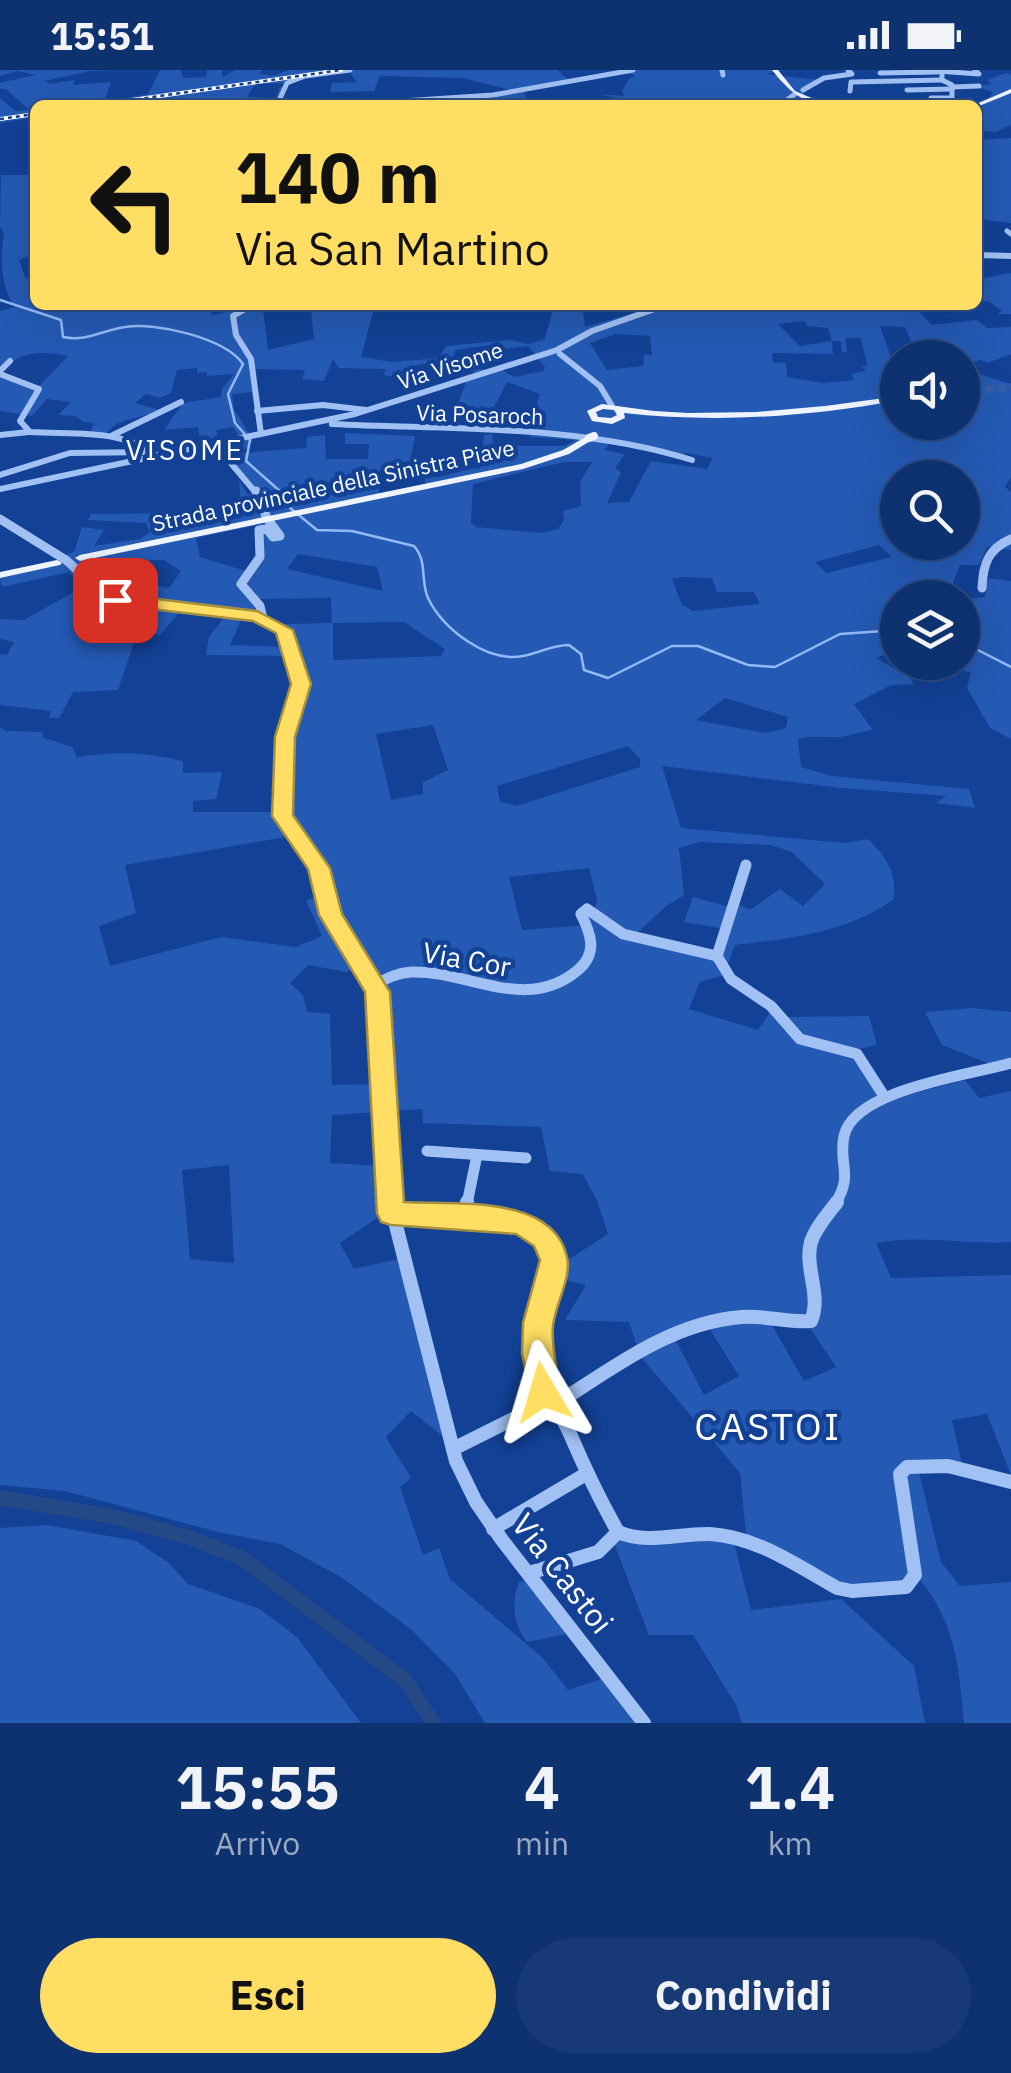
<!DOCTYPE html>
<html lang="it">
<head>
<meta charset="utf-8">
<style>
	body { margin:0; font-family:"IBM Plex Sans",sans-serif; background:#173975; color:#f1f3f6; height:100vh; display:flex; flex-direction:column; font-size:38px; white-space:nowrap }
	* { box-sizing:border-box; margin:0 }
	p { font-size:32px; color:#9ba9c3 }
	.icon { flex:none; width:55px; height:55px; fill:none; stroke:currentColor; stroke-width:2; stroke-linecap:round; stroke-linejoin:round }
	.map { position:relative; height:1653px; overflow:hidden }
	.details { display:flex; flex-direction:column; background:#0e3170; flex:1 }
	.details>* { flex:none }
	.hud { position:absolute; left:30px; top:30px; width:952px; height:210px; border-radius:15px; box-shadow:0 10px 40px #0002,0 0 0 2px #2e4c83; background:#ffde63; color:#111; overflow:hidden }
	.controls { position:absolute; left:880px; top:270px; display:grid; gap:20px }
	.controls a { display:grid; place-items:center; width:100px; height:100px; border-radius:50%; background:#0e3170; box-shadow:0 10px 40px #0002,0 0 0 2px #2e4c83; font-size:50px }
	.pin { position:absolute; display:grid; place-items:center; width:85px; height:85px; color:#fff; margin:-42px; border-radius:20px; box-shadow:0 5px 15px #0006 }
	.me { position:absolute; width:110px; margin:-55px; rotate:353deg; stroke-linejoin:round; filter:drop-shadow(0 0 8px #0008) }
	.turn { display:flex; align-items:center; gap:35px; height:210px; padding:0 40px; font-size:45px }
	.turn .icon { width:130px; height:130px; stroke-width:2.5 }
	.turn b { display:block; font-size:70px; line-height:85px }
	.eta { display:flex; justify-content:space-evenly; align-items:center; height:170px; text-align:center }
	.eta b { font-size:60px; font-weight:800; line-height:70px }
	.cta { display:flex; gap:20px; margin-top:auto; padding:20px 40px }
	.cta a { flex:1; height:115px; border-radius:60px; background:#ffde63; color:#111; font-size:40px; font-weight:800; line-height:115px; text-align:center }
	.cta a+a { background:#173975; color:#f1f3f6 }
	.status { display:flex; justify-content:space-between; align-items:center; height:70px; padding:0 50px; background:#0e3170; direction:ltr }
	.status svg { height:28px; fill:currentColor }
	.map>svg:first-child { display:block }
	.green { fill:#245ab4; fill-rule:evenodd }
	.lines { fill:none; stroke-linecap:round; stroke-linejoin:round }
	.stream { stroke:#93baf6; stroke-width:2.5 }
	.river { stroke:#254887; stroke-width:15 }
	.major-tunnel { stroke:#365ea5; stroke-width:8; stroke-dasharray:8 4; stroke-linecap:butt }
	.minor-far4 { stroke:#a1c0f3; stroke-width:5 }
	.minor-far3 { stroke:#a1c0f3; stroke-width:6 }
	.minor-far2 { stroke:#a1c0f3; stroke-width:9 }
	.minor-far1 { stroke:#a1c0f3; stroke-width:11 }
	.minor { stroke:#a1c0f3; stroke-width:14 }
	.major { fill:#edf3ff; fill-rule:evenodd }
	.rail-casing { stroke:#fff; stroke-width:4 }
	.rail { stroke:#124195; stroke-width:2.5; stroke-dasharray:4; stroke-linecap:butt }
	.major-bridge { stroke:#edf3ff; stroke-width:8 }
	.route { fill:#ffde63; stroke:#a69040; stroke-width:2.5 }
	.labels { text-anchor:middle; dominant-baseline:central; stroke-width:9; stroke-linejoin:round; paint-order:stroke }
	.far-street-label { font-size:22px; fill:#fff; stroke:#124195 }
	.far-quarter-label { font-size:28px; letter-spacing:2.5px; fill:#fff; stroke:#124195 }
	.street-label { font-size:28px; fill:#fff; stroke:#124195 }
	.near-street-label { font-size:32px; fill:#fff; stroke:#124195 }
	.near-quarter-label { font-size:38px; letter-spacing:2.5px; fill:#fff; stroke:#124195 }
</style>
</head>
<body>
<div class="status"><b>15:51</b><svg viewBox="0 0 49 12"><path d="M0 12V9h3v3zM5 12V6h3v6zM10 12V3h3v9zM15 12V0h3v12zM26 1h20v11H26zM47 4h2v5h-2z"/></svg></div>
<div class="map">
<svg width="1011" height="1653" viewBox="0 0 1011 1653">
	<rect width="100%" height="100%" fill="#124195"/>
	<!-- green -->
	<g class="green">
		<path d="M0,0h115l-26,1 -44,10 5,3 25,-4 -2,5 38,-3 -7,20 44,-8 12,-24h21l2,8 23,-1 1,-7h15v7l14,-7h27l-5,3 15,3 16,-6h269l12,11 -46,9 2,9 13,6h-84l41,-5 -2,-5 16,-5 -47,-12 -83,-2 -6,15 -44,1 2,-9 24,-1 -6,-10 -17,-1 -48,12 -30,1 -8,13 29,1 4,-11h7l-11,18h-241v12l-35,6v-25l16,13 13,-1 -23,-21h-6v-6l35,-8 -17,-4 -18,5z"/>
		<path d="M620,0h164l-17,4h-74h71l55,6 -14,9 -1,6 41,10h-252l9,-5h27l-33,-6 28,2 -2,-5 8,-13 5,-2z"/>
		<path d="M1006,3l5,2v50l-15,7 -18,-2v-25h-10l21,-7 4,-6 -12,-4 2,-3 9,-1 -5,-4z"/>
		<path d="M1011,68v85l-33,-4v-79z"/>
		<path d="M1,105h34v78l-16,7 7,19h9v26h178l-2,10 20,-4 2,-6h19v5h11l5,40 46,-11 -3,-31 -24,1v-4h88l-14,52 31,5 47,-4 7,-12 64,-6 19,4 16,-5 9,-34h28l3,22 77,-22h79l4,4c22,-3 86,-8 105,-1l4,-3h66l-6,2 18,18 45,-5 10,8 24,-1v27l-24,9 -6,-3 -18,4 -1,-6 -59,-1 14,-3 -12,-27 -25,-1 12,34 5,-1 1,63h64l1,-49 6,-2 42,13v93l-6,10 6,5v58l-24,-3 -8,18h-19l-12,30 6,2 -56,1 -1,57 -6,-3 -15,6 33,19 5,7 -23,1 -37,19 19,26c-13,1 -22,6 -33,7 -15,1 -27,-2 -42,2l3,28 31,9 137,13 6,19 -39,-5 10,-7 -105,-8 -179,-22 19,62 164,15 23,-4c18,18 29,33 26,60 -45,33 -105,40 -159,46l-11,30 -24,7 -11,27 69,21 16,-24 11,11 84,-1 8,29 -19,4 29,51 78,-20 14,18 32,-7v151c-45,3 -91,-8 -135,1l15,35 120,-3v200l-24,-61 -35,6 12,52 -46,-4 23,94 19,24 51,-4v141h-47c-5,-54 -8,-100 -44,-143l-36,10h-49l-89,-55 -6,-62 -100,-117 -11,-34 -64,-2 21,-35 -33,-8 4,-10 51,-33 -10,-31 -15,-29 -33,-3 -9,-44 -118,-4 -1,-14 -90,6 -2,48 54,3 2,46 -46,31 14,26 54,-12 42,185 -39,-31 -25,26 25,41 -11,9 23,68 16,-7 11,31 93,79 25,32 36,-12 33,45h-152l-30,-49 -43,-44 -71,-53 -61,-33 -62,-12 -153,-41 -65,-6v-758l6,4 37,1 -1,5 30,10 5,10c39,-6 68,-5 106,4v12l39,-1 -6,27 -23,2v11h85l5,-63 -4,-16 18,-53 -6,-24 -85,-1 3,-18 17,-22 -44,-6 -22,26 -23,-1 -19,56 -45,2 -14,26h-10l2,-7 -51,-6v-51l7,1 7,-13 -14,-3v-20l24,1 59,-33 -14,-15 -67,15 -2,-9 59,-13 -3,-6 18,-7 8,-25 22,3 -10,16 46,-7 10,-7 -4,-9 -58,-3 3,-6 109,-1 34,-5 7,-5 -2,-23 9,15 8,-4 -24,-24 8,-4c1,-15 2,-24 -7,-36l-17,3 2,7 -18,3 -2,-13 -34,3 19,-27 38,-6 1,-8 12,-15 -27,2v-4l-10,1v-5l-20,2 -6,23 -11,5 -14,-4 -11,9 24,7c-20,11 -42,6 -53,25h-17l5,-12 -11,-1 -7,-6 -18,-1 13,-13 -24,-3 -15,17 -32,-5v-37l37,14 31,-32c-28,-5 -48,-6 -68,17v-62l15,-4c-15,-22 -15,-47 -11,-74l-4,-6zM805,251l2,5 21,2 4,13h9l1,11h5l-2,-14h16l6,27 -6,2 5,4 -15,3 3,6 -31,3 -36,-6 -1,-14 -13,-1 -1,-9 61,1 -1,-13 -32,5 -22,-22zM616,264l34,2 2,19h-8l-1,11 -36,4 -17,-27zM497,274l6,5 25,-3 17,21 -2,4 -29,6 -14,-8 -33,10 -11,30 36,2 15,-29 33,12 -13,38 3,5 45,3 -10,6h-72l-1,-12 -8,1 -4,33c-20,1 -37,11 -55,9v7l-46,9 -1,-20 11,-2 2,-8 19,-1 5,-26 -70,-3v11h24l-1,15h-42l-1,-24 -18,2 -1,11 -64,5 11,-13 -19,-31 -2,-15 20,-2 -3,-23 56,1 -3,9 22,2 9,-22 6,9 47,1 -3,6 14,2c36,-32 55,4 89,-7l-33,-7 2,-13zM614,369l45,9 18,8 10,-3 26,5 -6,11 -56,-8 -22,41 -22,1 14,-31 -6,-4 10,-14 -21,-4zM564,392h28l-12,20 1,24 -18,5 1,9 -6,9 -17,4 -65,-6 -5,-4 2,-39zM898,408h64v64h-64zM259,455l-2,33 -11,13 -46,-14 -4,-19zM879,475l13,12 -66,16 -11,-11zM298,484l79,13 6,24 -96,-22zM115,490h49l17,11 -12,17 -64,-14zM682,507l30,1 5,14h37l6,12 -67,7 -11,-6 -10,-26zM260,529l71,-1 1,25 -47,1 -5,6 6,17 -56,-2 12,-27 26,-1zM404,552l41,27 -4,7 -108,4v-37zM725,628l63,19 -2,11 -20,5 -70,-13zM433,655l15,45 -25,12v12l-32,6 -15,-66zM628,676l12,13v8l-124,39 -16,-5 -3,-15zM291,766l28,42v19l-13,3 16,36 -26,11 -75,-10 -111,29 -11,-40 37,-13 -11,-48zM700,772l70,3 22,7 33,32 -22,22 -23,-17 -30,21 -20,-9 -4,5 -33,-9 -9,25 36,6 -6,24 -77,-19 28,-26 19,-12 -5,-47zM589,798l8,32 -3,12 -12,4 5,9 -65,5 -13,-53zM308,895l38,7 14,-6 19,24 4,94 -51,1 -2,-71 -23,-2 -4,-17 -13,-12zM229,1095l5,98 -44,-4 -8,-89zM704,1250l35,56 -35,19 -32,-62zM769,1250l39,5 28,42 -32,14z"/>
		<path d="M1011,203v41h-14l5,-3 -14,-10 -10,1v-23z"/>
		<path d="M988,508l23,3v158l-21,-11 -23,-40 4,-15 -26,-8 -17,5 -15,-7 49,-1 1,-62 22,-3z"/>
		<path d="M972,938l39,4v46l-18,7 -51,-20 -17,-33z"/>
		<path d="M47,1455l89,16 33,22 19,21 72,25 37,28 64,86h-361v-195z"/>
		<path d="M627,1464l106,5 18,71 90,-11 73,67 11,57h-183l-6,-18 -43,-70h-44l-35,-92z"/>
		<path d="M528,1509l39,55 -40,8c-14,-18 -16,-39 -8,-60z"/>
	</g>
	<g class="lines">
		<!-- stream -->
		<g class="stream">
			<path d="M0,230l61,20 2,17c23,5 40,-7 62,-10 31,-5 100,11 118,37l-15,30 7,29 15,17 -4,21 36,32 7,14 28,23 35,1 62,15c14,16 6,34 14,52 15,31 59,65 95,58 16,-3 29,-11 46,-11l12,9 3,16 24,8 64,-32h26l50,19 27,2 65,-33 58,-4"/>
			<path d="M962,572l49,25"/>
		</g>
		<!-- river -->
		<path class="river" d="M0,1428l111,18 76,21 55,21 164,123 27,42"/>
		<!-- major-tunnel -->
		<path class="major-tunnel" d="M962,322l49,-5"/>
		<!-- minor-far4 -->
		<g class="minor-far4">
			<path d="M722,0l1,5"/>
			<path d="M937,1l42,3 -4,-4"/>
			<path d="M880,3l58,-1"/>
			<path d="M952,17l27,-1"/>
			<path d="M803,20l21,-12 28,-4 -4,-4"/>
			<path d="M907,20l45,-1"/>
			<path d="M850,21l1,-9 91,-2"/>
			<path d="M931,28h21v-13l-10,-5v-5"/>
			<path d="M277,35l10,-22 18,-7 45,-6"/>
			<path d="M341,35l152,-10 140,-25"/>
			<path d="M780,35l15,-11"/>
			<path d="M1007,161l4,3"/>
			<path d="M978,185h6"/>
		</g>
		<!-- minor-far3 -->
		<g class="minor-far3">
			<path d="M978,185l33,1"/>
			<path d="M252,235l-19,11 3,19 15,24 10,75"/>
			<path d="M560,284l40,32 12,20"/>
			<path d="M0,301l10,-10"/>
			<path d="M0,304l39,15 -19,32 10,11c45,3 90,-4 128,24"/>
			<path d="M257,341l66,-6 43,5"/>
			<path d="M332,354c119,6 246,0 360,36"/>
			<path d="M0,365l29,-3"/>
			<path d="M113,365l68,-33"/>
			<path d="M197,382l27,3 33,39"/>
			<path d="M0,405l70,-22 83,-1"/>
			<path d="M0,419l355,-75 202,-64 35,-19 74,-26"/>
		</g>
		<!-- minor-far2 -->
		<g class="minor-far2">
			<path d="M256,421l10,25"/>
			<path d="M0,449l66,41 42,38 149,18 27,14 17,54 -16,53 -3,66"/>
			<path d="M982,518c1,-24 6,-39 29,-49"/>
			<path d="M263,548l-3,-12 -19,-22 19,-27 -1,-27 8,-1 6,8 7,-1 -11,-15"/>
		</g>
		<!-- minor-far1 -->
		<g class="minor-far1">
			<path d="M283,731l-1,15 37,52 11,47 47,77 13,212"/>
			<path d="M746,795l-29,91 14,23 40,27 29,33 57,15 27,42"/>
			<path d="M375,915c12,-7 22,-12 36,-13 57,-2 115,42 167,-2 20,-17 13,-36 3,-56l6,-5 36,25 94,22"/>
			<path d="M427,1081l99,7"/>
			<path d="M467,1134l10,-49"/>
			<path d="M835,1134c19,-29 3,-40 9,-68 10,-47 127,-61 167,-73"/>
		</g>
		<!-- minor -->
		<g class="minor">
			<path d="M390,1132l66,259 20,41 26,38 142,183"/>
			<path d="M391,1143c39,3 121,-1 150,22 25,20 -5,86 -4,117 2,42 19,49 34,84 14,33 29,64 47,96"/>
			<path d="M464,1147l3,-15"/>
			<path d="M453,1379l96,-48h12c55,-36 113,-79 181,-84 23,-2 46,6 69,4 11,-26 -7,-53 0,-79 5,-15 17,-28 26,-40"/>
			<path d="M493,1459l93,-55"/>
			<path d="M618,1462c31,13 60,1 92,2 47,3 86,31 127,54l15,3 54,-4 9,-12 -15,-101 7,-7 41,-1 63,16"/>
			<path d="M529,1503l69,-21 20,-20"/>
		</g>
		<!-- major -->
		<g class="major">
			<path d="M772,0h6l17,21 33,14c-26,-1 -41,-16 -56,-35z"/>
			<path d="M1011,19v4l-32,13 -5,-1z"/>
			<path d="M892,327h3v4c-89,16 -181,22 -271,12l1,5 -13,6 -20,-3 -5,-10 15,-7 52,7 34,2 68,-1 69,-6zM603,339l11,1 3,5 -6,3 -13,-1 -2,-5z"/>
			<path d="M589,365l4,3 -1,2 -23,14 -46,15 -443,92 -5,-3 5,-3 441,-91 42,-14z"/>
			<path d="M57,490l5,3 -2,2 -60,13v-6z"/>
		</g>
		<defs>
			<g id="rail">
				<path d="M97,35l244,-35"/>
				<path d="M0,49l35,-5"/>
			</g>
		</defs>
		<!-- rail casing -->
		<use href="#rail" class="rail-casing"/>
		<!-- rail -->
		<use href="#rail" class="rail"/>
		<!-- major-bridge -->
		<path class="major-bridge" d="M589,368l5,-2"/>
	</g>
	<!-- route -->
	<path class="route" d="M115,524l142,17 36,19 18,54 -16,53 -2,78 37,53 12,46 48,78 14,210c51,3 149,-8 163,55 5,20 -12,48 -14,69 -3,24 10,54 1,76l-11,4 -11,-4 -10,-49 1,-30 17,-63 -6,-14 -18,-12 -125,-9 -10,-3 -4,-9 -12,-221 -46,-77 -11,-46 -36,-53 3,-79 16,-53 -15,-51 -23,-12 -145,-17v-8z"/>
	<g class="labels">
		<!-- far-street labels -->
		<g class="far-street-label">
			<text transform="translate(450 295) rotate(-18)">Via Visome</text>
			<text transform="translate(480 344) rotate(2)">Via Posaroch</text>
			<text transform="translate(333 415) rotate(-12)">Strada provinciale della Sinistra Piave</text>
		</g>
		<!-- far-quarter labels -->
		<g class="far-quarter-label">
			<text x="185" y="379">VISOME</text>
		</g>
		<!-- street labels -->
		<g class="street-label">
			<text transform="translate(467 889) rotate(10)">Via Cor</text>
		</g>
		<!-- near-street labels -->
		<g class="near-street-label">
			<text transform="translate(563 1503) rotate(52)">Via Castoi</text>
		</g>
		<!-- near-quarter labels -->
		<g class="near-quarter-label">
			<text x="768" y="1355">CASTOI</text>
		</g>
	</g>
</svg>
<div class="controls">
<a><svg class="icon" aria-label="sound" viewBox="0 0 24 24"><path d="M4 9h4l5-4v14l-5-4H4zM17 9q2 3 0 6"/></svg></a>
<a><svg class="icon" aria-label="search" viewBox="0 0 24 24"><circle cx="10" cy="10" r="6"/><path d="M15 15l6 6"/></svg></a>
<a><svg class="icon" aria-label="layers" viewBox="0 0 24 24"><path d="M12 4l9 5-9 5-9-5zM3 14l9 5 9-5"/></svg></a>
</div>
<div class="pin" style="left:115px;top:530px;background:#d93025"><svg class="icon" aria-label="arrive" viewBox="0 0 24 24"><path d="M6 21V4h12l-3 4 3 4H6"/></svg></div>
<svg class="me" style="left:543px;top:1322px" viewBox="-20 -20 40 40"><path d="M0-17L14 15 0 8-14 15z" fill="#ffde63" stroke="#fff" stroke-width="4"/></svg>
<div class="hud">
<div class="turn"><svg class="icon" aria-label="left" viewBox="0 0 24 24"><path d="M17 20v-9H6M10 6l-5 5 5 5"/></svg><div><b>140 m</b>Via San Martino</div></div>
</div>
</div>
<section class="details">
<div class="eta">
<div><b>15:55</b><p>Arrivo</p></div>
<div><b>4</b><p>min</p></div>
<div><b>1.4</b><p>km</p></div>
</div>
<div class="cta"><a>Esci</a><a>Condividi</a></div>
</section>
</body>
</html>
